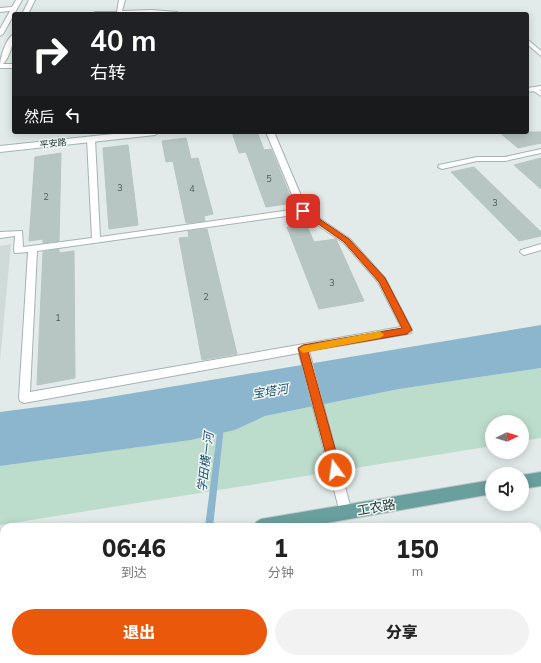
<!DOCTYPE html>
<html lang="zh">
<head>
<meta charset="utf-8">
<style>
	body { margin:0; font-family:Mulish,"Noto Sans SC",sans-serif; background:#f2f2f2; color:#222; height:100vh; display:flex; flex-direction:column; font-size:15px; white-space:nowrap }
	* { box-sizing:border-box; margin:0 }
	p { font-size:13px; color:#767676 }
	.icon { flex:none; width:22px; height:22px; fill:none; stroke:currentColor; stroke-width:2; stroke-linecap:round; stroke-linejoin:round }
	.map { position:relative; flex:1; overflow:hidden }
	.sheet { position:absolute; left:0px; top:523px; width:541px; height:140px; display:flex; flex-direction:column; background:#fff; border-radius:12px 12px 0 0; box-shadow:0 2px 10px #0003 }
	.sheet>* { flex:none }
	.guide { position:absolute; left:12px; top:12px; width:517px; height:122px; border-radius:4px; box-shadow:0 2px 10px #0003; background:#202124; color:#fff; overflow:hidden }
	.needle { width:26px; rotate:85deg }
	.buttons { position:absolute; left:485px; top:415px; display:grid; gap:8px }
	.buttons a { display:grid; place-items:center; width:44px; height:44px; border-radius:50%; background:#fff; box-shadow:0 2px 10px #0003; font-size:20px }
	.pin { position:absolute; display:grid; place-items:center; width:34px; height:34px; color:#fff; margin:-17px; border-radius:8px; box-shadow:0 2px 6px #0006 }
	.me { position:absolute; width:44px; margin:-22px; rotate:346deg; stroke-linejoin:round; filter:drop-shadow(0 0 3px #0008) }
	.turn { display:flex; align-items:center; gap:14px; height:84px; padding:0 12px; font-size:18px }
	.turn .icon { width:52px; height:52px; stroke-width:2.5 }
	.turn b { display:block; font-size:28px; line-height:34px }
	.then { display:flex; align-items:center; height:38px; padding:0 12px; background:#0003; gap:8px; font-size:15px }
	.eta { display:flex; justify-content:space-evenly; align-items:center; height:68px; text-align:center }
	.eta b { font-size:24px; font-weight:800; line-height:28px }
	.primary-button { display:flex; gap:8px; margin-top:auto; padding:8px 12px }
	.primary-button a { flex:1; height:46px; border-radius:24px; background:#ea580c; color:#fff; font-size:16px; font-weight:800; line-height:46px; text-align:center }
	.primary-button a+a { background:#f2f2f2; color:#222 }
	.map>svg:first-child { display:block }
	.built { fill:#d0dbd9 }
	.green { fill:#bcdccc }
	.water { fill:#8cb5ce }
	.lines { fill:none; stroke-linecap:round; stroke-linejoin:round }
	.stream { fill:#8cb5ce; fill-rule:evenodd }
	.building { fill:#b7c6c3; stroke:#b5c5c2 }
	.lane-casing { stroke:#a5b3b1; stroke-width:2 }
	.street-casing { stroke:#a5b3b1; stroke-width:2 }
	.secondary-casing { stroke:#a1b7b4; stroke-width:2 }
	.primary-casing { stroke:#c1c8c8; stroke-width:2 }
	.lane { fill:#fff; fill-rule:evenodd }
	.street { fill:#fff; fill-rule:evenodd }
	.secondary { fill:#fff; fill-rule:evenodd }
	.primary { fill:#699f9d; fill-rule:evenodd }
	.route { fill:#ea580c; stroke:#983908 }
	.slow { fill:#f59e0b }
	.labels { text-anchor:middle; dominant-baseline:central; stroke-width:3; stroke-linejoin:round; paint-order:stroke }
	.far-street-label { font-size:9px; fill:#233b3b; stroke:#f2f8f6 }
	.number-label { font-size:9px; fill:#485e5d }
	.water-label { font-size:12px; font-style:italic; fill:#205374; stroke:#f2f8f6 }
	.near-street-label { font-size:13px; fill:#233b3b; stroke:#f2f8f6 }
</style>
</head>
<body>
<div class="map">
<svg width="541" height="663" viewBox="0 0 541 663">
	<rect width="100%" height="100%" fill="#e2ebe9"/>
	<!-- built -->
	<path class="built" d="M11,244l-11,118v-116z"/>
	<!-- green -->
	<path class="green" d="M541,368v70l-19,3v-19h-30v24l-492,79v-59l190,-26 45,-10 30,-14 134,-27z"/>
	<!-- water -->
	<path class="water" d="M541,325v43l-142,21 -134,27 -30,14 -44,10 -191,26v-54l92,-12z"/>
	<g class="lines">
		<!-- stream -->
		<g class="stream">
			<path d="M221,423l2,1 1,2 -11,101h-8l13,-101 1,-2z"/>
			<path d="M189,659h8l-1,4h-8z"/>
		</g>
	</g>
	<!-- building -->
	<g class="building">
		<path d="M232,132h25l7,18 7,-1 22,54 -27,4 -20,-55 -7,1z"/>
		<path d="M499,132h42v11l-23,5z"/>
		<path d="M186,138l5,21 7,-1 15,56 -9,2 1,5 -19,2 -13,-62 -7,1 -4,-21z"/>
		<path d="M128,145l10,80 -29,4 -6,-81z"/>
		<path d="M61,153l-2,88 -16,2v-4l-14,2 6,-84z"/>
		<path d="M541,158v31l-27,-24z"/>
		<path d="M474,167l67,65v4l-22,5 -68,-69z"/>
		<path d="M306,224l8,18 22,-3 28,62 -45,8 -32,-82z"/>
		<path d="M207,229l30,125 -35,6 -23,-122 10,-1 -1,-6z"/>
		<path d="M59,249v4l15,-2 1,127 -38,7 6,-133z"/>
	</g>
	<g class="lines">
		<defs>
			<g id="lane">
				<path d="M16,0h6l-19,34 -3,2v-7l10,-18 -10,1v-4l12,-1z"/>
				<path d="M119,0h6l-3,11 30,-1 25,2 3,2h-88l3,-2h22z"/>
				<path d="M527,39l14,12v5l-14,-12z"/>
				<rect x="0" y="64" width="14" height="4"/>
				<path d="M532,88h4l5,3v5l-9,-6z"/>
				<path d="M266,132h8l33,78 43,29 35,39 27,52 -1,3 -4,1 -98,17 43,162 -2,4 -4,2 -4,-2 -2,-4 -41,-160 -275,50 -4,-2 -1,-3 9,-146 -13,1 -1,-2 1,-15 -15,2v-6l22,-1 1,16 69,-9 -5,-99 4,-2 4,2 5,98 198,-28zM301,214l43,29 34,39 23,45 -371,65 7,-141z"/>
				<path d="M541,149v4l-36,8h-28l-35,8 -4,-2 1,-2 38,-8h28z"/>
				<path d="M541,244v6l-17,5 -4,-3 1,-2z"/>
			</g>
			<g id="street">
				<path d="M29,0h6l-7,14h-6z"/>
				<path d="M14,34c0,8 -6,29 -14,32 0,-9 6,-28 14,-32z"/>
			</g>
			<g id="secondary">
				<path d="M541,86v4l-14,2v-4z"/>
				<path d="M132,132h27l-4,3 -155,17v-6z"/>
			</g>
			<g id="primary">
				<path d="M541,472v14l-19,3v-14z"/>
				<path d="M492,480v14l-188,33h-51l3,-5 5,-3z"/>
				<rect x="0" y="562" width="4" height="16"/>
				<path d="M541,562v16l-4,1v-16z"/>
				<path d="M38,659h37l-2,4h-37z"/>
			</g>
		</defs>
		<!-- lane casing -->
		<use href="#lane" class="lane-casing"/>
		<!-- street casing -->
		<use href="#street" class="street-casing"/>
		<!-- secondary casing -->
		<use href="#secondary" class="secondary-casing"/>
		<!-- primary casing -->
		<use href="#primary" class="primary-casing"/>
		<!-- lane -->
		<use href="#lane" class="lane"/>
		<!-- street -->
		<use href="#street" class="street"/>
		<!-- secondary -->
		<use href="#secondary" class="secondary"/>
		<!-- primary -->
		<use href="#primary" class="primary"/>
	</g>
	<!-- route -->
	<path class="route" d="M303,208l46,31 36,39 27,52 -5,4 -99,17 33,119 -2,4 -4,1 -4,-1 -1,-4 -32,-122 5,-3 99,-17 -23,-46 -35,-40 -43,-30 -2,-1z"/>
	<!-- slow -->
	<path class="slow" d="M380,331l4,4 -4,3 -77,15 -4,-4 4,-3z"/>
	<g class="labels">
		<!-- far-street labels -->
		<g class="far-street-label">
			<text transform="translate(53 143) rotate(-6)">平安路</text>
		</g>
		<!-- number labels -->
		<g class="number-label">
			<text x="269" y="178">5</text>
			<text x="120" y="187">3</text>
			<text x="192" y="188">4</text>
			<text x="46" y="196">2</text>
			<text x="495" y="202">3</text>
			<text x="332" y="282">3</text>
			<text x="206" y="296">2</text>
			<text x="58" y="317">1</text>
		</g>
		<!-- water labels -->
		<g class="water-label">
			<text transform="translate(270 391) rotate(-9)">宝塔河</text>
			<text transform="translate(205 462) rotate(-83)">学田横一河</text>
		</g>
		<!-- near-street labels -->
		<g class="near-street-label">
			<text transform="translate(376 507) rotate(-10)">工农路</text>
		</g>
	</g>
</svg>
<div class="buttons">
<a><svg class="needle" viewBox="-14 -14 28 28"><path d="M0-13l5 13h-10z" fill="#e53935"/><path d="M0 13l5-13h-10z" fill="#767676"/></svg></a>
<a><svg class="icon" aria-label="sound" viewBox="0 0 24 24"><path d="M4 9h4l5-4v14l-5-4H4zM17 9q2 3 0 6"/></svg></a>
</div>
<div class="pin" style="left:303px;top:211px;background:#d93025"><svg class="icon" aria-label="arrive" viewBox="0 0 24 24"><path d="M6 21V4h12l-3 4 3 4H6"/></svg></div>
<svg class="me" style="left:335px;top:470px" viewBox="-20 -20 40 40"><circle r="17" fill="#ea580c" stroke="#fff" stroke-width="3"/><path d="M0-11L8 9 0 5-8 9z" fill="#fff"/></svg>
<div class="guide">
<div class="turn"><svg class="icon" aria-label="right" viewBox="0 0 24 24"><path d="M7 20v-9h11M14 6l5 5-5 5"/></svg><div><b>40 m</b>右转</div></div>
<div class="then">然后<svg class="icon" aria-label="left" viewBox="0 0 24 24"><path d="M17 20v-9H6M10 6l-5 5 5 5"/></svg></div>
</div>
<section class="sheet">
<div class="eta">
<div><b>06:46</b><p>到达</p></div>
<div><b>1</b><p>分钟</p></div>
<div><b>150</b><p>m</p></div>
</div>
<div class="primary-button"><a>退出</a><a>分享</a></div>
</section>
</div>
</body>
</html>
